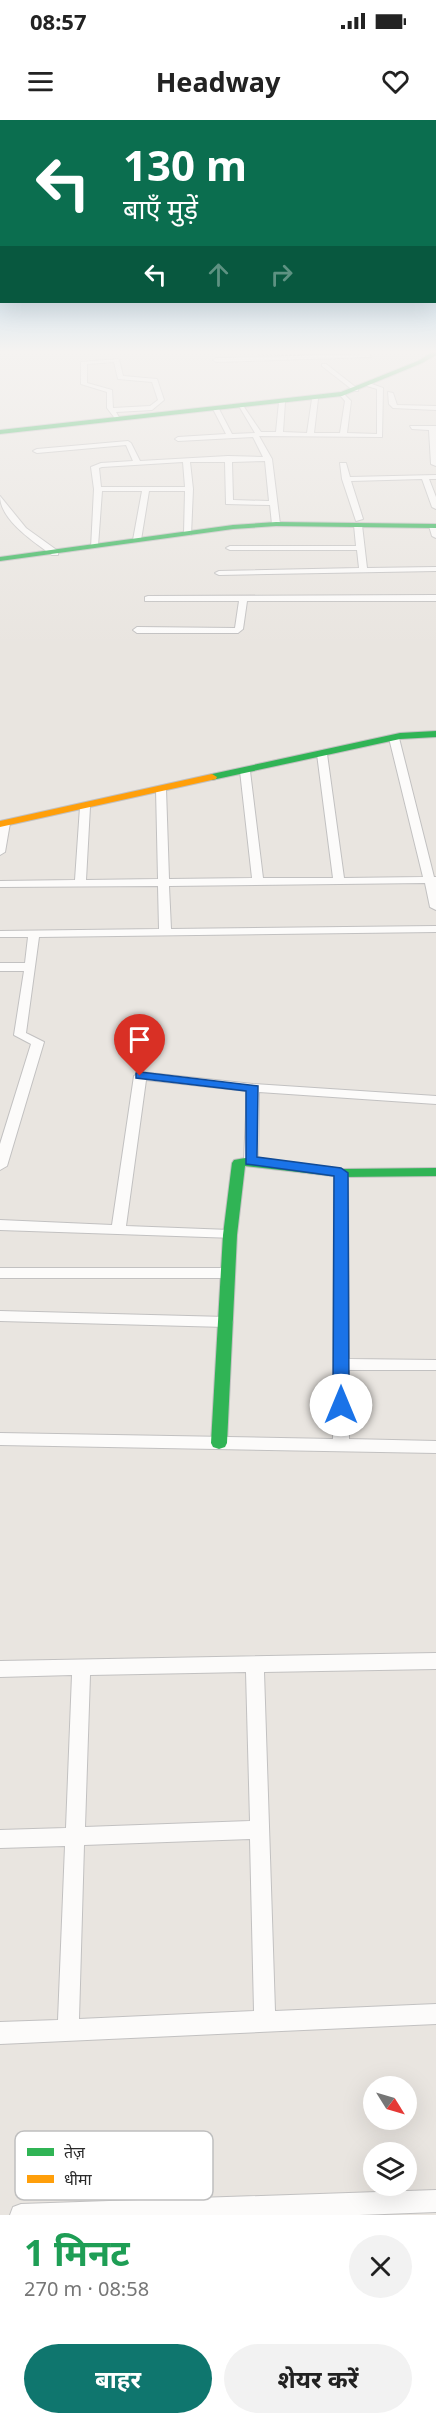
<!DOCTYPE html>
<html lang="hi">
<head>
<meta charset="utf-8">
<style>
	body { margin:0; font-family:"Noto Sans","Noto Sans Devanagari",sans-serif; background:#f2f2f2; color:#222; height:100vh; display:flex; flex-direction:column; font-size:22px; white-space:nowrap }
	* { box-sizing:border-box; margin:0 }
	p { font-size:20px; color:#767676 }
	.icon { flex:none; width:33px; height:33px; fill:none; stroke:currentColor; stroke-width:2; stroke-linecap:round; stroke-linejoin:round }
	.map { position:relative; height:2095px; overflow:hidden }
	.panel { display:flex; flex-direction:column; background:#fff; flex:1 }
	.panel>* { flex:none }
	.banner { position:absolute; left:0px; top:0px; width:436px; height:183px; box-shadow:0 6px 24px #0002; background:#0b6e4f; color:#fff; overflow:hidden }
	.needle { width:39px; rotate:127deg }
	.controls { position:absolute; left:363px; top:1956px; display:grid; gap:12px }
	.controls a { display:grid; place-items:center; width:54px; height:54px; border-radius:50%; background:#fff; box-shadow:0 6px 24px #0002; font-size:30px }
	.pin { position:absolute; display:grid; place-items:center; width:51px; height:51px; color:#fff; margin:-62px -26px; border-radius:50% 50% 50% 0; rotate:-45deg; box-shadow:0 0 6px #0007 }
	.pin .icon { rotate:45deg }
	.me { position:absolute; width:66px; margin:-33px; rotate:0deg; stroke-linejoin:round; filter:drop-shadow(0 0 4px #0008) }
	.turn { display:flex; align-items:center; gap:21px; height:126px; padding:0 24px; font-size:27px }
	.turn .icon { width:78px; height:78px; stroke-width:2.5 }
	.turn b { display:block; font-size:42px; line-height:51px }
	.lanes { display:flex; align-items:center; height:57px; padding:0 24px; background:#0003; justify-content:center; gap:30px; direction:ltr }
	.lanes .off { opacity:.35 }
	.round { display:grid; place-items:center; flex:none; width:63px; height:63px; border-radius:32px; background:#f2f2f2 }
	.overview { display:flex; align-items:center; justify-content:space-between; height:102px; padding:0 24px }
	h1 { font-size:36px; font-weight:700; line-height:45px; color:#1e9e55 }
	.button { display:flex; gap:12px; margin-top:auto; padding:12px 24px }
	.button a { flex:1; height:69px; border-radius:36px; background:#0f766e; color:#fff; font-size:24px; font-weight:700; line-height:69px; text-align:center }
	.button a+a { background:#f2f2f2; color:#222 }
	.status { display:flex; justify-content:space-between; align-items:center; height:42px; padding:0 30px; background:#fff; direction:ltr }
	.status svg { height:16px; fill:currentColor }
	header { display:flex; justify-content:space-between; align-items:center; height:78px; padding:0 24px; background:#fff; font-size:27px; font-weight:700 }
	.map>svg:first-child { display:block }
	.lines { fill:none; stroke-linecap:round; stroke-linejoin:round }
	.street-casing { stroke:#c2c1c1; stroke-width:2 }
	.fast-casing { stroke:#c2c1c1; stroke-width:2 }
	.slow-casing { stroke:#c2c1c1; stroke-width:2 }
	.street { fill:#fcfbfa; fill-rule:evenodd }
	.fast { fill:#30b455; fill-rule:evenodd }
	.slow { fill:#ff9f0a; fill-rule:evenodd }
	.route { fill:#1a73e8; stroke:#114b97; stroke-width:1.5 }
	.key { fill:#fff; stroke:#bfbfbf; stroke-width:1.5 }
	.key-label { font-size:16px; fill:#2a2a2a }
</style>
</head>
<body>
<div class="status"><b>08:57</b><svg viewBox="0 0 49 12"><path d="M0 12V9h3v3zM5 12V6h3v6zM10 12V3h3v9zM15 12V0h3v12zM26 1h20v11H26zM47 4h2v5h-2z"/></svg></div>
<header><svg class="icon" aria-label="menu" viewBox="0 0 24 24"><path d="M4 6h16M4 12h16M4 18h16"/></svg>Headway<svg class="icon" aria-label="heart" viewBox="0 0 24 24"><path d="M12 20l-8-8c-3-5 5-10 8-4 3-6 11-1 8 4z"/></svg></header>
<div class="map">
<svg width="436" height="2095" viewBox="0 0 436 2095">
	<rect width="100%" height="100%" fill="#e9e5e0"/>
	<g class="lines">
		<defs>
			<g id="street">
				<path d="M369,234l2,3 -155,5 -3,-2 3,-2z"/>
				<path d="M119,239l4,17 34,3 7,21 -12,10 -36,2 4,7 -3,2 -10,-13v-16l-26,-8v-22zM114,242l4,17 34,3 6,18 -8,6 -37,2 -1,-18 -25,-7v-19z"/>
				<path d="M322,244h4l32,25v2h-4l-32,-25z"/>
				<path d="M369,263l14,5 -1,49 -123,-1 13,23 8,65 -4,2 -4,-2 -2,-19 -44,-1 -1,-42h-35l3,27 -2,46 -7,-2 1,-42h-36l-8,49 -4,2 -4,-2 9,-49h-40l-4,55 -7,2 3,-59 -3,-22 10,-4 32,-2 -7,-16 -89,8 -4,-2 4,-2 91,-8 3,2 9,18 88,-5 35,1 -10,-20 -75,4 -3,-2 3,-2 48,-3 -13,-25 3,-2 3,2 13,25 23,-1 -16,-27 3,-2 19,28h15l3,-30 3,-2 3,2 -2,30 24,1 5,-34 3,-2 3,2 -4,34h26l5,-32 -6,-7 3,-2 9,9 -4,32 30,1v-45l-10,-3zM265,341l4,40 -36,-1 -1,-38zM183,342l2,25h-84l-2,-19 3,-1z"/>
				<path d="M388,272l5,1 4,12 39,1v4l-43,-2 -4,-4z"/>
				<path d="M410,306h26v40l-5,-2 -2,-34 -17,-1z"/>
				<path d="M340,343h6l4,14 86,-2v4h-7l7,18v12l-4,-2 -10,-28 -71,2 12,38 -7,2 -14,-42z"/>
				<path d="M0,376l26,32 32,23v4h-6c-18,-13 -52,-35 -52,-59z"/>
				<path d="M358,403l4,2 5,43 69,-1v4l-217,4 -4,-2 4,-2 140,-3 -2,-18h-127l-4,-2 4,-2h126l-2,-21z"/>
				<path d="M433,404l3,1v13l-4,-2 -3,-10z"/>
				<path d="M436,475v6h-189l-4,28 -5,4h-101l-4,-3 4,-3 98,1 4,-27h-94v-4l3,-1z"/>
				<path d="M394,615l5,3 35,139h2v33l-6,-3 -5,-24 -256,3 2,43 265,-3v6l-397,5 -13,96 18,9 -37,124 -7,4v-26l31,-100 -17,-9 10,-64h-24v-8h25l3,-26h-28v-6l159,-2 -1,-43 -158,1v-6l75,-1 5,-73 5,-3 5,3 -4,73 72,-1 -2,-90 5,-3 5,3 3,90 83,-1 -12,-107 5,-3 5,3 13,107h70l-16,-124 5,-3 5,3 17,124 79,-1 -34,-139z"/>
				<path d="M5,700l5,3 -5,29 -5,3v-32z"/>
				<path d="M140,952l113,12 183,12v8l-177,-12 -1,69 -7,4 -7,-4 3,-70 -101,-11 -20,146 104,4 5,2 2,3 -2,3 -235,-8v-10l112,5 22,-149z"/>
				<path d="M341,1049l7,4 1,186 87,1v10h-87v69l87,2v12l-436,-8v-12l333,6 1,-266z"/>
				<path d="M0,1148h228l7,5 -7,5h-228z"/>
				<path d="M0,1191l226,6 5,1 2,4 -2,4 -5,1 -226,-6z"/>
				<path d="M436,1533v16l-172,3 11,339 161,-7v20l-436,20v-22l58,-2 7,-174 -65,2v-18l66,-2 6,-153 -72,2v-16zM246,1552l4,149 -165,6 5,-152zM250,1719l4,172 -175,8 5,-174z"/>
				<path d="M436,2070v22l-77,3h-349l3,-8 8,-3z"/>
			</g>
			<g id="fast">
				<path d="M431,233h5v2l-14,8 -80,33 -342,38v-4l341,-38 77,-31z"/>
				<path d="M276,402l160,2v4l-160,-2 -43,3 -233,32v-4l233,-32z"/>
				<path d="M436,611v6l-36,2 -188,41 -5,-3 5,-3 188,-41z"/>
				<path d="M251,1037l90,12 95,-1v8l-95,1 -96,-11 -8,69 -10,208 -2,4 -6,2 -6,-2 -2,-4 12,-208 9,-72 2,-3z"/>
			</g>
			<path id="slow" d="M212,654l5,3 -1,2 -216,48v-6z"/>
		</defs>
		<!-- street casing -->
		<use href="#street" class="street-casing"/>
		<!-- fast casing -->
		<use href="#fast" class="fast-casing"/>
		<!-- slow casing -->
		<use href="#slow" class="slow-casing"/>
		<!-- street -->
		<use href="#street" class="street"/>
		<!-- fast -->
		<use href="#fast" class="fast"/>
		<!-- slow -->
		<use href="#slow" class="slow"/>
	</g>
	<!-- sky -->
	<linearGradient id="sky" x2="0" y2="1"><stop stop-color="#85c2ea"/><stop offset="0.44" stop-color="#f5f3f1"/><stop offset="1" stop-color="#f5f3f1" stop-opacity="0"/></linearGradient>
	<rect width="436" height="526" fill="url(#sky)"/>
	<!-- route -->
	<path class="route" d="M140,952l118,14 -1,71 84,11 7,5 1,232 -2,4h-11l-3,-4 1,-229 -88,-12v-73l-110,-13v-5z"/>
	<!-- legend -->
	<rect x="15" y="2011" width="198" height="69" rx="9" class="key"/>
	<rect x="27" y="2028" width="27" height="8" fill="#30b455"/>
	<rect x="27" y="2055" width="27" height="8" fill="#ff9f0a"/>
	<g class="key-label">
		<text x="64" y="2038">तेज़</text>
		<text x="64" y="2065">धीमा</text>
	</g>
</svg>
<div class="controls">
<a><svg class="needle" viewBox="-14 -14 28 28"><path d="M0-13l5 13h-10z" fill="#e53935"/><path d="M0 13l5-13h-10z" fill="#767676"/></svg></a>
<a><svg class="icon" aria-label="layers" viewBox="0 0 24 24"><path d="M12 4l9 5-9 5-9-5zM3 14l9 5 9-5"/></svg></a>
</div>
<div class="pin" style="left:140px;top:956px;background:#d93025"><svg class="icon" aria-label="arrive" viewBox="0 0 24 24"><path d="M6 21V4h12l-3 4 3 4H6"/></svg></div>
<svg class="me" style="left:341px;top:1285px" viewBox="-20 -20 40 40"><circle r="19" fill="#fff"/><path d="M0-13L10 11 0 6-10 11z" fill="#1a73e8"/></svg>
<div class="banner">
<div class="turn"><svg class="icon" aria-label="left" viewBox="0 0 24 24"><path d="M17 20v-9H6M10 6l-5 5 5 5"/></svg><div><b>130 m</b>बाएँ मुड़ें</div></div>
<div class="lanes"><svg class="icon" aria-label="left" viewBox="0 0 24 24"><path d="M17 20v-9H6M10 6l-5 5 5 5"/></svg><svg class="icon off" aria-label="ahead" viewBox="0 0 24 24"><path d="M12 20V5M6 11l6-6 6 6"/></svg><svg class="icon off" aria-label="right" viewBox="0 0 24 24"><path d="M7 20v-9h11M14 6l5 5-5 5"/></svg></div>
</div>
</div>
<section class="panel">
<div class="overview"><div><h1>1 मिनट</h1><p>270 m · 08:58</p></div><a class="round"><svg class="icon" aria-label="close" viewBox="0 0 24 24"><path d="M6 6l12 12M18 6L6 18"/></svg></a></div>
<div class="button"><a>बाहर</a><a>शेयर करें</a></div>
</section>
</body>
</html>
